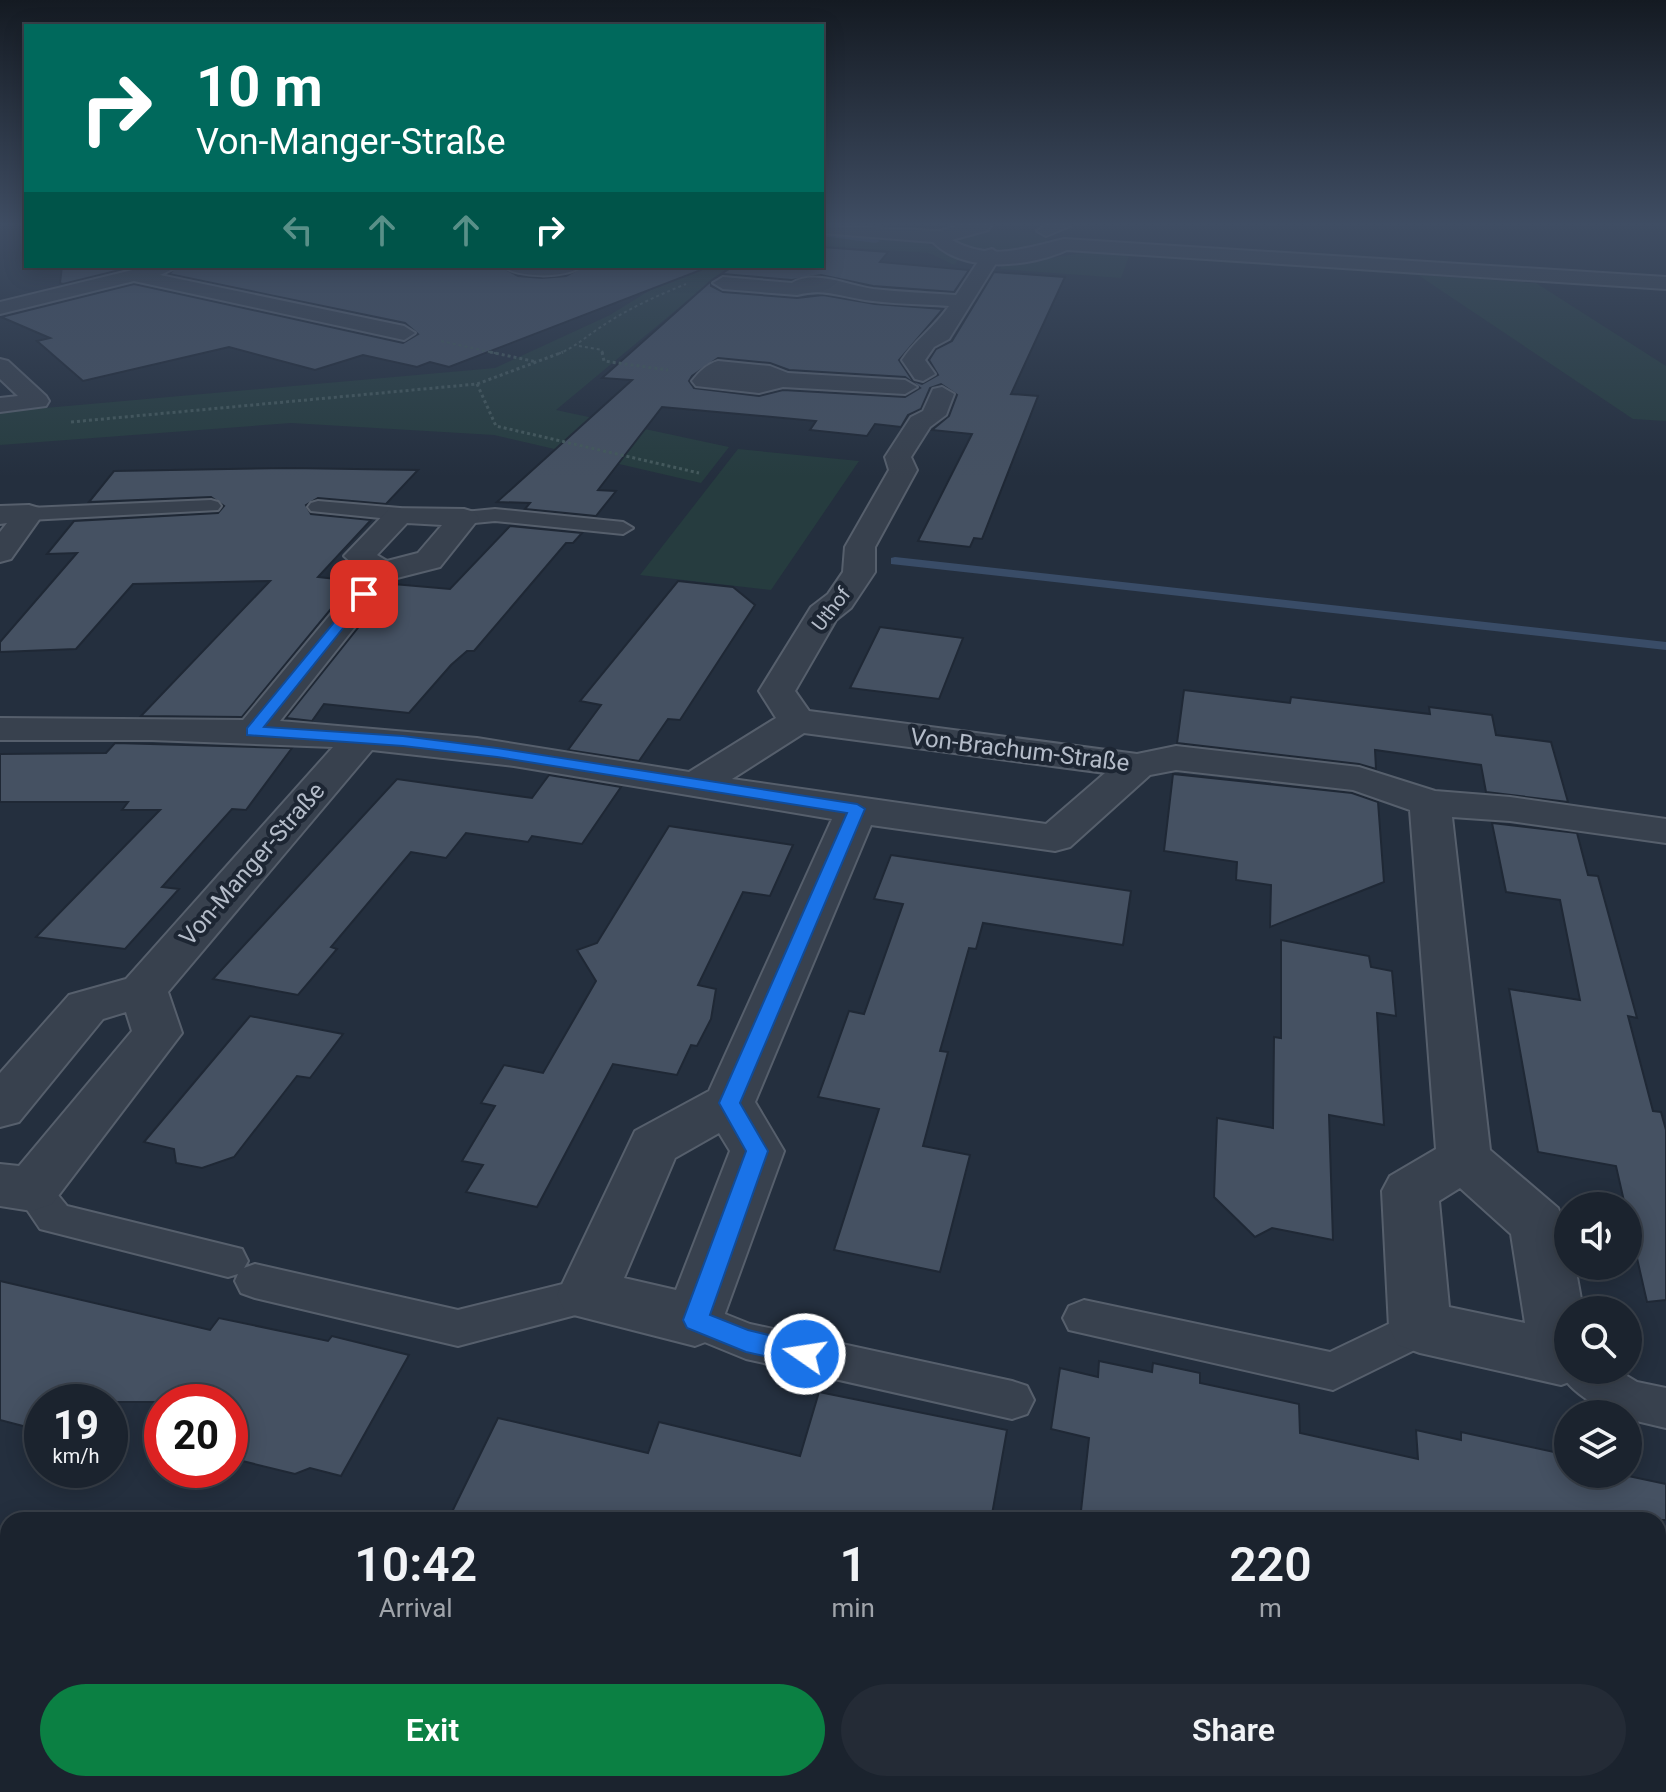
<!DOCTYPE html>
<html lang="en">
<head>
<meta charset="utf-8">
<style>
	body { margin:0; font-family:Roboto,sans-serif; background:#242b36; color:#f1f3f6; height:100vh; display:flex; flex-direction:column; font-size:30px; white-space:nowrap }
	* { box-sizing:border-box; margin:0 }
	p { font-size:26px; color:#a0a4aa }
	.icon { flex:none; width:44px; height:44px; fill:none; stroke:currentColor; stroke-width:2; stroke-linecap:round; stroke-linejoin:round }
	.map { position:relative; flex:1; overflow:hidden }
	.side { position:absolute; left:0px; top:1512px; width:1666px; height:280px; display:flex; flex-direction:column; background:#1b232e; border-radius:24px 24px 0 0; box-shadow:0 4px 20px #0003,0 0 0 2px #39404a }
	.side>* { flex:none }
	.guide { position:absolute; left:24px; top:24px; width:800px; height:244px; border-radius:0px; box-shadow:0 4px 20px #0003,0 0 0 2px #39404a; background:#00695c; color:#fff; overflow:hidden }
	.controls { position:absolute; left:1554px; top:1192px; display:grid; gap:16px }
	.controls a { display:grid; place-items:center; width:88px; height:88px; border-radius:50%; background:#1b232e; box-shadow:0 4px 20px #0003,0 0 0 2px #39404a; font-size:40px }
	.speed { position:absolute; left:24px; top:1384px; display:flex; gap:16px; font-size:40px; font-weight:700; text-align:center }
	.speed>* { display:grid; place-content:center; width:104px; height:104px; border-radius:50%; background:#1b232e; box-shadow:0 4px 20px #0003,0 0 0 2px #39404a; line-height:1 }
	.speed small { font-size:20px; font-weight:400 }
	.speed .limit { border:12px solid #d22; background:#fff; color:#111 }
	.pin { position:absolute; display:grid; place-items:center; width:68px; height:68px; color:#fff; margin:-34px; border-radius:16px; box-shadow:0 4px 12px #0006 }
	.me { position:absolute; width:88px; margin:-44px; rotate:283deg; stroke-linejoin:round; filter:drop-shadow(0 0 6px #0008) }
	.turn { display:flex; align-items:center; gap:28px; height:168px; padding:0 40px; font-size:36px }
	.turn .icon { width:104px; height:104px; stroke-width:2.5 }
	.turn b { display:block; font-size:56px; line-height:68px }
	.lanes { display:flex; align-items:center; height:76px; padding:0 40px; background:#0003; justify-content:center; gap:40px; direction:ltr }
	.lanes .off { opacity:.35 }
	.eta { display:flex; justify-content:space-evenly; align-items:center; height:136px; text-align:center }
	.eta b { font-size:48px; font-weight:600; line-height:56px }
	.cta { display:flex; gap:16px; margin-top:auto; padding:16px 40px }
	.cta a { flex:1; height:92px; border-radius:48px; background:#0b8043; color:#fff; font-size:32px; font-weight:600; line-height:92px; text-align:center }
	.cta a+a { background:#242b36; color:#f1f3f6 }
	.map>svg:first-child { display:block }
	.green { fill:#263c3f }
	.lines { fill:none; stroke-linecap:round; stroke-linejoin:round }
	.stream { fill:#394c67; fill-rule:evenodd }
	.building { fill:#455162; stroke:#1f2835; stroke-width:2; fill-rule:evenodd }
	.service-casing { stroke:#565f6c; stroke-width:4 }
	.minor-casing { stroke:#565f6c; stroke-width:4 }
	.tertiary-casing { stroke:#565f6c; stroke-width:4 }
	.path-far1 { stroke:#44595c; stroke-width:2; stroke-dasharray:3 3; stroke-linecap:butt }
	.path { stroke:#44595c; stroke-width:3; stroke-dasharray:3 3; stroke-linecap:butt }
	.service { fill:#38414e; fill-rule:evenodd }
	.minor { fill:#38414e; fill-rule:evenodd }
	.tertiary { fill:#38414e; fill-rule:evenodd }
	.route { fill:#1a73e8; stroke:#114b97; stroke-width:2 }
	.labels { text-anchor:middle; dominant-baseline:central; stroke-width:8; stroke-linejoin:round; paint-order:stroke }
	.far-street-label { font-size:20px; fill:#b4bcc9; stroke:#1d2633 }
	.street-label { font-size:24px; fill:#b4bcc9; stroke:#1d2633 }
</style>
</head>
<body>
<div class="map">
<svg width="1666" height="1792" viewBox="0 0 1666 1792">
	<rect width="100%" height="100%" fill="#242f3e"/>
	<!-- green -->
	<g class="green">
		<path d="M988,229l44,3 19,10c-17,15 -80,13 -96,-2l2,-4z"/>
		<path d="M822,231l93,8 49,20h-5l-5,6 -25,-12 -107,-7z"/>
		<path d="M1094,251l317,19 6,5 -288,-19 -8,22 -121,-9 2,-3z"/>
		<path d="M689,266h40l-173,144 173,37 -28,36 -207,-48 -203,-12 -291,22v-33l495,-44 115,-53z"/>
		<path d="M1418,275l118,8 130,83v55l-33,-2z"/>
		<path d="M738,449l121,12 -88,129 -131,-15z"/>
		<path d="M0,1759l8,2v23h92l32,8h-132z"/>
		<path d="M631,1784h631l50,8h-1054z"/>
	</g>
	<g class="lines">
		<!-- stream -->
		<g class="stream">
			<path d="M822,232l54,7 4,2 -4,2 -54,-7z"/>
			<path d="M895,557l771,85v8l-775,-86v-6z"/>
		</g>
	</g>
	<!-- building -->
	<g class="building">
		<path d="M822,247l66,5 -8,10 89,8 -15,22 -81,-6 -52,-11 -29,5 -69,-6 -11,6 20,-13 90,-1z"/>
		<path d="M62,266h74l-73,18 -3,-1z"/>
		<path d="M177,266h323l18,10 24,2 24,-2 18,-10h116l1,4 -252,97 -19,-5 -13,5 -54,-12 -48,15 -86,-23 -146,34 -46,-40 13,-3 -49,-21 133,-33 269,59 15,-9 -13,-11 -236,-49z"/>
		<path d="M994,272l71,5 -54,117 27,2 -56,143 -8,-1 -4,9 -52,-6 54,-107 -40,-4 17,-14 8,-21 -16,-11 -11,4 -9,21 -13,6 -7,12 -26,-3 -8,12 -57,-6 6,-9 -154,-14 -64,83 18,1 -20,25 -71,-7 5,-6 -33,-1 135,-122 -30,-2 109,-97v5l12,6 74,6 26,-3 52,9 68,5 -44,51 14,21 9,3 16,-9 -9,-15 7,-11 16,-8zM718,358l52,5 19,7 116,7 15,11 -15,9 -122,-7 -24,6 -65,-8 -5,-7 3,-5z"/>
		<path d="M290,468l128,2 -32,34 -68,-6 -12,7 5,9 60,6 -53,57 36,4 -112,136 -101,-1 129,-135 -137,3 -57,65 -76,3v-10l77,-89 -30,1 27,-33 144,-8 6,-7 -13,-9 -122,5 25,-31z"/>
		<path d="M510,526l72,7 -9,10h-7l-92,108h-7l-16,14 -42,48 -85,-9 -12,17 -26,-3 107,-134 57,5z"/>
		<path d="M678,581l55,6 22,18 -75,115 -12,-1 -29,42 -71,-11 33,-45 -21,-4z"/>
		<path d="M880,627l83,11 -24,61 -89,-11z"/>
		<path d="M1184,690l106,13 1,-6 139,17 -1,-7 63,8 4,20 55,7 17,60 -82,-10 -5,-27 -106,-15 1,19 -17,-5 -182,-21z"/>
		<path d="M115,743l177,5 -46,62 -14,-1 -70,78 17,2 -54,60 -89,-12 124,-127h-38l6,-8h-128v-48l106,-1z"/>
		<path d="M1173,774l179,19 26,9 6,80 -114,45 1,-42 -35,-5 1,-18 -73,-11z"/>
		<path d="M549,775l72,12 -39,57 -50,-8 -4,6 -62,-9 -20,25 -35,-6 -80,95 6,2 -39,46 -85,-16 184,-200 135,19z"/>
		<path d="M1492,823l85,10 11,42 10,1 39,142 -9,-2 25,95 8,1 5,18v170l-19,2 -31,-136 -78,-14 -29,-163 71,11 -20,-100 -54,-8z"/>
		<path d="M669,826l124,19 -23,51 -27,-4 -45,93 18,4 -5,30 -14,27 -6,-1 -14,30 -64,-11 -76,143 -71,-15 17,-27 -21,-4 33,-55 -14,-3 23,-38 39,8 53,-92 -19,-31 20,-7z"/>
		<path d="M891,855l240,36 -8,54 -140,-22 -7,26 -7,-1 -29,103 8,1 -25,94 47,9 -30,117 -106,-22 45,-141 -61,-12 31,-86 15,3 39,-110 -29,-5z"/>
		<path d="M1281,940l88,16 2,11 21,4 4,45 -19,-3 7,112 -55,-10 4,125 -61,-12 -17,9 -41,-40 3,-79 56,10 1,-91 7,1z"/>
		<path d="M250,1016l93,18 -33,44 -13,-2 -63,81 -32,11 -26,-5 -2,-14 -30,-7z"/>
		<path d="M0,1281l210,49 9,-12 109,23 4,-5 77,19 -68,121 -31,-8 -15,6 -65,-16v-56h-113l-7,10v-10h-68v29l-42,-11z"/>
		<path d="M1099,1361l53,11 1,-9 47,10v10l99,21 1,29 118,26 -2,-29 45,10v-8l107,23v19h51l47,10v36h-586l9,-82 -38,-9 9,-61 38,9z"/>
		<path d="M819,1392l188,38 -16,90h-543l50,-102 150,35 11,-31 141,34z"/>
	</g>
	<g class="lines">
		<defs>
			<g id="service">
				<path d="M211,500l7,2 3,4 -3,4 -189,10 -10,-6 10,-6z"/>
				<path d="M318,501l82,7 10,6 -10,6 -89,-9 -3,-4 3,-4z"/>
				<path d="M495,509l128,13 10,6 -10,6 -128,-13 -31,3 -10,-6 10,-6z"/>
				<path d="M32,1174l13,5 22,27 175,43 6,12 -4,7 11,-4 203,46 129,-32 14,5 6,12 -6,12 -14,5 -129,34 -203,-48 -14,-5 -6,-12 3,-7 -10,3 -188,-48 -27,-40 6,-10z"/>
				<path d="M1084,1300l246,52 90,-43 15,5 6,13 -6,13 -102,50 -264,-60 -6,-12 6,-12z"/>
				<path d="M695,1302l55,22 262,57 15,5 7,14 -7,14 -15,5 -266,-60 -66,-27 -6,-12 6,-12z"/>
				<path d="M1568,1356v14h49l20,12 29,6v40l-38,-9v-5c-24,0 -59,-22 -69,-44z"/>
			</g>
			<g id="minor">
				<path d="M1070,226l-24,10 -9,-5 7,-5z"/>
				<path d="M992,249l9,6 -52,84 -15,8 -9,13 10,14 -12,7 -8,-2 -13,-19c14,-21 32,-32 47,-54 -28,-2 -57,-2 -84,-6 -27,-4 -41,-12 -68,-5l-74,-6 -10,-6 10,-6 69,6c22,-14 58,3 81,6 28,3 56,4 83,6l29,-44z"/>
				<path d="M149,266l26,2 -15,7 244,51 11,7 -11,7 -270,-59 -134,33v-12z"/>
				<path d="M503,266h78c-13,13 -65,12 -78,0z"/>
				<path d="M0,359l8,2 38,35 3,5 -3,5 -46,6v-14l18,-2 -18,-17z"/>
				<path d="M718,361l52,5 18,7 117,7 12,7 -12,7 -122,-7 -24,6 -63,-7 -4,-5c7,-9 15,-17 26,-20z"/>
				<path d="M942,387l12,7 -8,21 -16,12 -19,30 6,13 -42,77v25l-24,36 -15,12 -41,71 14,20 328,43 39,-8 183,21 76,24 75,6 156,22v24l-156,-22 -58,-4 38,333 68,58 10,24v34h7l8,44h-15v60h18l-3,7 -22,8 -141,-32 -22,-8 -9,-18 -7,-136 8,-15 46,-27 -26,-339 -57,-20 -177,-20 -26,5 -80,72 -15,4 -184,-26 -116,277 29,49 -68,187 -21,8 -129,-33 -9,-18 78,-164 74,-40 123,-272 -318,-53 -142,-16 -204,242 14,41 -130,171 -20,7 -32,-5v-42l19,2 113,-135 -6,-19 -23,7 -84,103 -19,5v-54l69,-78 57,-16 207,-232 -181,-7h-152v-22l243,2 121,-146 -20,-18 46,-48 74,1 10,3 5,6 -39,49 -47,12 -113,142 197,17 212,34 87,-54 -17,-27 52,-84 17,-13 15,-22 2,-25 44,-77 -4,-13 26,-40 12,-6 10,-22zM407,523l35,2 -24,28 -31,8 -10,-6zM804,733l301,40 -59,51 -314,-45zM719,1133l11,18 -54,139 -52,-12 51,-120zM1460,1188l51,46 14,89 -76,-16 -10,-106z"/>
				<path d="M29,505l10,3 4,6 -32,45 -11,3v-30l7,-9 -7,1v-18z"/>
			</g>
			<path id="tertiary" d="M822,226l118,5 17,-5h34l-3,4 -36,10c38,22 74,8 112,-1l602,38v12l-599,-39c-37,17 -103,24 -134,-8l-111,-9z"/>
		</defs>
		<!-- service casing -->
		<use href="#service" class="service-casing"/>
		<!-- minor casing -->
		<use href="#minor" class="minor-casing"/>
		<!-- tertiary casing -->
		<use href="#tertiary" class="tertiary-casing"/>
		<!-- path-far1 -->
		<g class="path-far1">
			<path d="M441,341l58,13"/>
			<path d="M579,346l23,4 1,4"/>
			<path d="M558,354c15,-6 24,-14 37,-23 28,-20 59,-34 91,-47"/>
		</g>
		<!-- path -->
		<g class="path">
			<path d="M490,352l47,10"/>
			<path d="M602,352l2,9 64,9"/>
			<path d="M477,384l19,42 203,47"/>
			<path d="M71,422l406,-38 86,-32"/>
		</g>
		<!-- service -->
		<use href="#service" class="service"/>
		<!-- minor -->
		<use href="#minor" class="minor"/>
		<!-- tertiary -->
		<use href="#tertiary" class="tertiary"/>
	</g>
	<!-- sky -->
	<linearGradient id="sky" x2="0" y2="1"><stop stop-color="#141a22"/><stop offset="0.47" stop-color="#3f4d63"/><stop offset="1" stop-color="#3f4d63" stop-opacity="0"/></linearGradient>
	<rect width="1666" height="477" fill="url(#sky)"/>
	<!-- route -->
	<path class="route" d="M364,590l6,4 -2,3 -104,130 139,9 94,12 360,56 8,5 -125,294 28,48 -58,164 38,15 66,16 4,8 -4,8 -9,3 -59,-13 -59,-24 -4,-8 63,-169 -27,-48 128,-290 -350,-56 -94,-11 -156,-11v-7l112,-136z"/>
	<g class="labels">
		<!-- far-street labels -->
		<g class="far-street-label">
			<text transform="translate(831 609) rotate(-52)">Uthof</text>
		</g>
		<!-- street labels -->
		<g class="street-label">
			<text transform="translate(1020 750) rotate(7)">Von-Brachum-Straße</text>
			<text transform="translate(252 864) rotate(-49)">Von-Manger-Straße</text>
		</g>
	</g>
</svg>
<div class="controls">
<a><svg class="icon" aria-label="sound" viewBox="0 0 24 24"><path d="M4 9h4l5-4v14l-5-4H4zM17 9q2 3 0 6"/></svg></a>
<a><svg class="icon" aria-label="search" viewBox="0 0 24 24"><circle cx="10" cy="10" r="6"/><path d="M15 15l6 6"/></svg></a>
<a><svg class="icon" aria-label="layers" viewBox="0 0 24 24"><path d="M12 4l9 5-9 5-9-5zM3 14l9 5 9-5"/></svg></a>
</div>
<div class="speed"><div>19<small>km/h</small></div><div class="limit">20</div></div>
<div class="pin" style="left:364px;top:594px;background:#d93025"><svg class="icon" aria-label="arrive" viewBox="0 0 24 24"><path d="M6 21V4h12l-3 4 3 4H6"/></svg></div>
<svg class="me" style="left:805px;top:1354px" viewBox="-20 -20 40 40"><circle r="17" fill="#1a73e8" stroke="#fff" stroke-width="3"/><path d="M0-11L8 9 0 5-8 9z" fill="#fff"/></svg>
<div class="guide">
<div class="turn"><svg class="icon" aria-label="right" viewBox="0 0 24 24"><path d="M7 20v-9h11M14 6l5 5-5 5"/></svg><div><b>10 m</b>Von-Manger-Straße</div></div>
<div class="lanes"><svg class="icon off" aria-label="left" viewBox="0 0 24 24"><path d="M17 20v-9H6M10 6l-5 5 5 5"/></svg><svg class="icon off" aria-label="ahead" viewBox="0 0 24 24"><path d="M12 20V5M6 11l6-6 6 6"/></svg><svg class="icon off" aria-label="ahead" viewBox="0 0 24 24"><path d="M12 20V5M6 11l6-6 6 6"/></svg><svg class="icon" aria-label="right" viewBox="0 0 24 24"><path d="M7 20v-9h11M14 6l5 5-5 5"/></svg></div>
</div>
<section class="side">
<div class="eta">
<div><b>10:42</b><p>Arrival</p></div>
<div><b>1</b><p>min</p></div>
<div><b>220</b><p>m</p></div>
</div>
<div class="cta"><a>Exit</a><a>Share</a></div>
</section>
</div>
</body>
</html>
